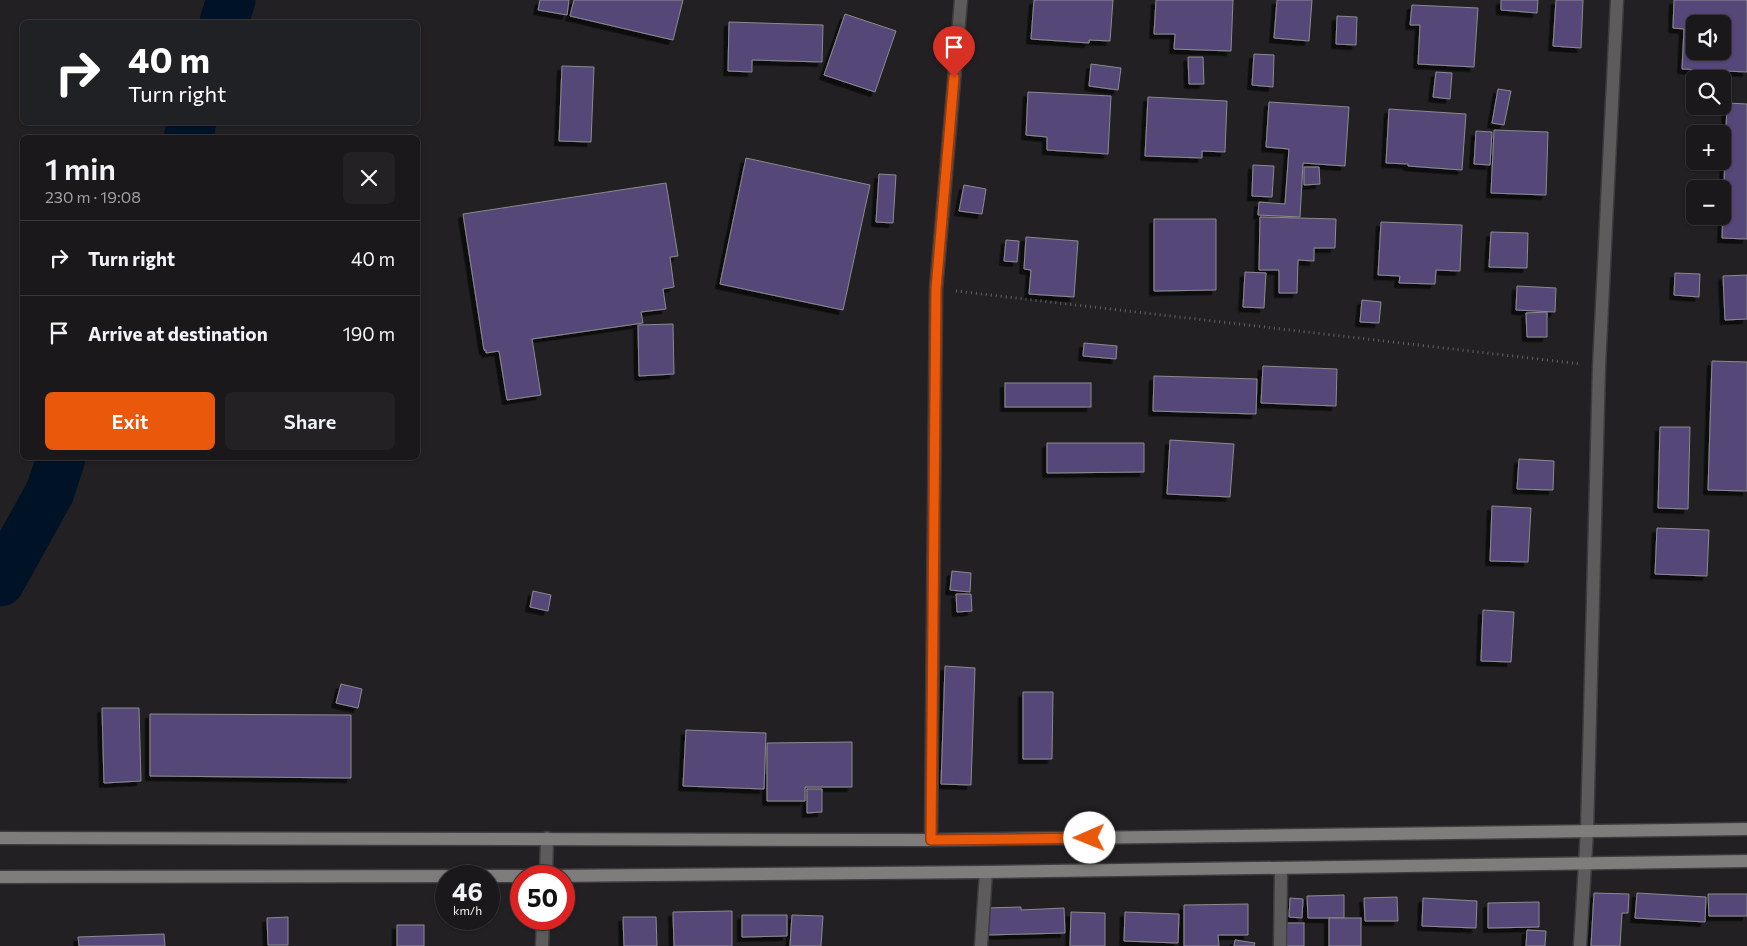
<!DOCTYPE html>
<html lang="en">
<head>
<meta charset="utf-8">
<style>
	body { margin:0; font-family:Commissioner,sans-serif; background:#232123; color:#f1f3f6; height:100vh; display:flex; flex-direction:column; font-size:19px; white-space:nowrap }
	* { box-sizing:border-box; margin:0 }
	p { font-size:16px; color:#9fa0a2 }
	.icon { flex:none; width:28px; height:28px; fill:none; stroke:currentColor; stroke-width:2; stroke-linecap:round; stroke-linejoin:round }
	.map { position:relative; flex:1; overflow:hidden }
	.drawer { position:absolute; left:20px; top:135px; width:400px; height:325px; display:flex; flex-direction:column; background:#1a181a; border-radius:8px; box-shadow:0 1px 4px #0004,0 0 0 1px #383739 }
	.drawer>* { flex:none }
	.hud { position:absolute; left:20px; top:20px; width:400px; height:105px; border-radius:8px; box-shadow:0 1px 4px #0004,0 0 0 1px #383739; background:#202124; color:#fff; overflow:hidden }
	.buttons { position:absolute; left:1686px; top:15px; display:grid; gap:10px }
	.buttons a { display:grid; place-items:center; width:45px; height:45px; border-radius:8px; background:#1a181a; box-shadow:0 1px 4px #0004,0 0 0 1px #383739; font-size:25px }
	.speed { position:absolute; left:435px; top:865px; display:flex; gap:10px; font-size:25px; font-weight:700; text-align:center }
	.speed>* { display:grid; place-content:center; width:65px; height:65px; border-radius:50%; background:#1a181a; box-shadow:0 1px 4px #0004,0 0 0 1px #383739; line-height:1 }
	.speed small { font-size:12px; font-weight:400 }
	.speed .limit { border:8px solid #d22; background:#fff; color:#111 }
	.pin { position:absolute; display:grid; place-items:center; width:42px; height:42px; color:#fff; margin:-51px -21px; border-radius:50% 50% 50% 0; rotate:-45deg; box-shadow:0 0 5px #0007 }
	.pin .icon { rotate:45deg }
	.me { position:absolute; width:55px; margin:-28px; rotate:269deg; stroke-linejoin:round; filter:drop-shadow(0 0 4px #0008) }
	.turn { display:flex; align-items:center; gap:18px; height:105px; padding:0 25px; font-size:22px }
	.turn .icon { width:65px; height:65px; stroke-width:2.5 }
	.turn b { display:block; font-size:35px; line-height:42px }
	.round { display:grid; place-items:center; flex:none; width:52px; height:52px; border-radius:8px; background:#232123 }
	.headline { display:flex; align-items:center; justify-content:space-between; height:85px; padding:0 25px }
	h1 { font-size:30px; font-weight:600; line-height:38px }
	.button { display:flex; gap:10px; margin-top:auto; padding:10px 25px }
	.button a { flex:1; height:58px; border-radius:8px; background:#ea580c; color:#fff; font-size:20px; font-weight:600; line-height:58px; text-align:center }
	.button a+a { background:#232123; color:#f1f3f6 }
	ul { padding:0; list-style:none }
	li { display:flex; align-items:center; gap:15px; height:75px; padding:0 25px; border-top:1px solid #383739 }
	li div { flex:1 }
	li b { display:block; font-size:19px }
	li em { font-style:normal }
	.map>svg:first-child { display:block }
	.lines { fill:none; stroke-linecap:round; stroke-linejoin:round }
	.river { stroke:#001326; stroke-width:49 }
	.building { fill:#564779; stroke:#8b8a8e; fill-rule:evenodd; filter:url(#shadow) }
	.street-casing { stroke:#3d3b3d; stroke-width:15 }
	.secondary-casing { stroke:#3d3b3d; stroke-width:15 }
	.path { stroke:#646264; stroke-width:3; stroke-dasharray:1 4; stroke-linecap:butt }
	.street { stroke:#5d5b5b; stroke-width:12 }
	.secondary { stroke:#7f7d7b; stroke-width:12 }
	.route-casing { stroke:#983908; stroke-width:12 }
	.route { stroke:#ea580c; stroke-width:9 }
</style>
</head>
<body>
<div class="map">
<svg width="1747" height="946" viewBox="0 0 1747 946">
	<defs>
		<filter id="shadow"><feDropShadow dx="-4.5" dy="4.5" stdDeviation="0" flood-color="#0009"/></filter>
	</defs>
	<rect width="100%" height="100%" fill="#222022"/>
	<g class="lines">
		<!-- river -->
		<g class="river">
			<path d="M224,22l7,-22"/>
			<path d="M188,138l4,-16"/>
			<path d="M0,582l50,-90 11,-34"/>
		</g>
	</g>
	<!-- building -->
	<g class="building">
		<path d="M540,0h29l-2,15 -29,-5z"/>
		<path d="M574,0h109l-10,40 -103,-24z"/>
		<path d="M1034,0h79l-3,41 -21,-1v3l-58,-4z"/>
		<path d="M1156,0h77l-2,51 -57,-2 1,-15h-21z"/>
		<path d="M1277,0h35l-3,41 -35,-3z"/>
		<path d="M1501,0h37l-1,13 -36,-3z"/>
		<path d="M1556,0h27l-2,48 -28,-2z"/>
		<path d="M1674,0h73v72l-65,-3 2,-40 -11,-1zM1695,24h27v27h-27z"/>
		<path d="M1412,5l66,3 -4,59 -56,-3 2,-39h-10z"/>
		<path d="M845,14l51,17 -21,61 -51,-17z"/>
		<path d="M1337,16l20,1 -1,28 -20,-1z"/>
		<path d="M729,22l94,3 -1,37 -70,-2v12l-24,-1z"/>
		<path d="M1254,54l20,1 -1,32 -21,-2z"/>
		<path d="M1188,57h15l1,27h-15z"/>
		<path d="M1091,64l30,4 -3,22 -29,-4z"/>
		<path d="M562,66l32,1 -3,75 -32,-1z"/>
		<path d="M1436,72l16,1 -2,26 -17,-2z"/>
		<path d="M1498,89l13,2 -7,34 -12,-2z"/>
		<path d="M1028,92l83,4 -3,58 -61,-4v-13l-21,-2z"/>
		<path d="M1148,97l79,4 -2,51 -23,-1v7l-57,-2z"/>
		<path d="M1269,102l80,5 -4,59 -42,-3 -3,54 -42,-2 1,-13 26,2 4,-55 -23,-2z"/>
		<path d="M1727,103l20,1v135l-25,-1z"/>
		<path d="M1389,109l77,5 -4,56 -54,-4v-2l-22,-1z"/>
		<path d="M1494,130l54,2 -2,63 -55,-2z"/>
		<path d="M1476,131l16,1 -2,33 -16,-1z"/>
		<path d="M746,158l124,27 -27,125 -123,-26z"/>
		<path d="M1253,165l21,1 -2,31 -20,-1z"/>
		<path d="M1304,167h15l1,17 -16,1z"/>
		<path d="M879,174l17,1 -3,48 -17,-1z"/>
		<path d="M666,183l12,73 -8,1 4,30 -11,2 3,20 -25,3 2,11 -111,16 9,56 -34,5 -8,-49 -13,2v-3h-2l-21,-136z"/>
		<path d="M964,185l22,4 -4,25 -23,-3z"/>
		<path d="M1260,217l76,2 -1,29h-21v13l-16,-1 -1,33h-18v-23h-20z"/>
		<path d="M1154,219h62v71l-62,1z"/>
		<path d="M1381,222l81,3 -2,46 -24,-1 -1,14 -36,-1 1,-7 -22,-1z"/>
		<path d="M1491,232l37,1 -1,35 -38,-1z"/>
		<path d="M1026,237l52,4 -4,56 -45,-3 2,-24 -7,-1z"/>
		<path d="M1006,240l13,1 -2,21 -13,-1z"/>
		<path d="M1245,272l21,1 -2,35 -21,-1z"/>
		<path d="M1675,273l25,1 -1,23 -25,-2z"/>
		<path d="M1747,275v44l-22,1 -2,-44z"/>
		<path d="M1517,286l39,2 -1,24 -39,-2z"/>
		<path d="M1362,300l19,2 -2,21 -19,-1z"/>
		<path d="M1547,312v25h-20l-1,-24z"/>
		<path d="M673,324l1,50 -35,2 -1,-51z"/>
		<path d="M1084,343l33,3 -1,13 -33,-3z"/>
		<path d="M1712,361l35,1v129l-39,-1z"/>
		<path d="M1263,366l74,3 -1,37 -75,-3z"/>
		<path d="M1154,376l103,3 -1,35 -103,-3z"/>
		<rect x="1005" y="383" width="86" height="24"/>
		<path d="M1660,427h30l-2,82 -30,-1z"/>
		<path d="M1170,440l64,4 -4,53 -63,-3z"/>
		<path d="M1047,443h97v29l-97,1z"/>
		<path d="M1519,459l35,2 -1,29 -36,-1z"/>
		<path d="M1492,506l39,2 -3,54 -38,-1z"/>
		<path d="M1657,528l52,2 -2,46 -52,-2z"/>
		<path d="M952,571l19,2 -1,19 -20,-2z"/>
		<path d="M533,591l18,4 -3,16 -18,-4z"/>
		<path d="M956,594h15l1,17 -15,1z"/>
		<path d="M1483,610l31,2 -3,50 -30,-1z"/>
		<path d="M945,666l30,2 -4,117 -30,-1z"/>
		<path d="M341,684l21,5 -4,19 -22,-5z"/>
		<path d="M1023,692h30l-1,67h-29z"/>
		<path d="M102,708h37l2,73 -37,2z"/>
		<path d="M150,714l201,1v63l-201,-2z"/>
		<path d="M686,730l80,3 -2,56 -81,-3z"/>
		<path d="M852,742v45h-47v14h-38v-58z"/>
		<path d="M807,789h15v23l-15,1z"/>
		<path d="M1594,893l35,1 -1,19h-6l-2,33h-29z"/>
		<path d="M1637,893l69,4 -1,25 -70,-4z"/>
		<path d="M1708,894h39v22h-38z"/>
		<path d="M1344,895v23h-36l-1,-22z"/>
		<path d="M1397,897l1,24h-33l-1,-23z"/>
		<path d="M1290,898l13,1 -1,19 -13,-1z"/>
		<path d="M1423,898l54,3 -1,27 -54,-2z"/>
		<path d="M1539,902v25l-51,1v-25z"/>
		<path d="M1248,904v31h-30l1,11h-35v-41z"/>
		<path d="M1021,907v3l43,-2 1,25 -79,2 -1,-27z"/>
		<path d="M732,911v35h-58l-1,-34z"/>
		<path d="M1071,912l34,1v33h-35z"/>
		<path d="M1125,912l54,2 -1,29 -54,-2z"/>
		<path d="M742,915h45v21l-45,1z"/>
		<path d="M792,915l31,1 -2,30h-31z"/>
		<path d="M288,917v28h-20l-1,-27z"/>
		<path d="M623,917h33l1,29h-33z"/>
		<rect x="1329" y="918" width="32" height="28"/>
		<rect x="1287" y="923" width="17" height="23"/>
		<rect x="397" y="925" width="27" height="21"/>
		<path d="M1527,930l19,1 -1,15h-19z"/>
		<path d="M164,934l1,12h-86l-1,-9z"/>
		<path d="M1235,940l20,3 -1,3h-20z"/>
	</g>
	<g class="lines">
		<defs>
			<g id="street">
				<path d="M931,840l5,-551 25,-289"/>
				<path d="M546,876l1,-38"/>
				<path d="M542,946l1,-27"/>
				<path d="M981,946l5,-74"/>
				<path d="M1280,946l1,-78"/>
				<path d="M1580,946l7,-115 12,-464 18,-367"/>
			</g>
			<g id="secondary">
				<path d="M0,838l931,2 816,-11"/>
				<path d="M0,877l546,-1 440,-4 761,-11"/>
			</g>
		</defs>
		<!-- street casing -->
		<use href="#street" class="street-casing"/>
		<!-- secondary casing -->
		<use href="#secondary" class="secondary-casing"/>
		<!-- path -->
		<path class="path" d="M956,291l625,73"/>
		<!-- street -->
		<use href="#street" class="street"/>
		<!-- secondary -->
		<use href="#secondary" class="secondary"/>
	</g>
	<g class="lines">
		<defs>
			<path id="route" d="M954,77l-18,212 -5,551 159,-2"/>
		</defs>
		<!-- route casing -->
		<use href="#route" class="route-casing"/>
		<!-- route -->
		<use href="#route" class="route"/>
	</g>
</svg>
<div class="buttons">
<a><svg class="icon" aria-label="sound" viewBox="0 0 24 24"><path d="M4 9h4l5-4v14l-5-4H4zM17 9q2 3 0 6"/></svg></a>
<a><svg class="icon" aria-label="search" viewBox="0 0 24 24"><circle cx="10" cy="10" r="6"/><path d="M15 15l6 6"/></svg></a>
<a>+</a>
<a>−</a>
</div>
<div class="speed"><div>46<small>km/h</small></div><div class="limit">50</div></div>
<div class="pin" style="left:954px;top:77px;background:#d93025"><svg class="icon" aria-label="arrive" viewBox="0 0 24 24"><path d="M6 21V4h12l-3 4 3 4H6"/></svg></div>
<svg class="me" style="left:1090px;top:838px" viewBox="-20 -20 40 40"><circle r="19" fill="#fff"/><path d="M0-13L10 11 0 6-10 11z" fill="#ea580c"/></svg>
<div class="hud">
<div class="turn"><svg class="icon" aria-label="right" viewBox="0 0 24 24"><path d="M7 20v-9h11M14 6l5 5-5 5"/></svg><div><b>40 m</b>Turn right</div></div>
</div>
<section class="drawer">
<div class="headline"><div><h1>1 min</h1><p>230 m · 19:08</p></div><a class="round"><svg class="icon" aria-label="close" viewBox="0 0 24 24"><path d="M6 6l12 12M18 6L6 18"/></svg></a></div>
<ul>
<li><svg class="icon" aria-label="right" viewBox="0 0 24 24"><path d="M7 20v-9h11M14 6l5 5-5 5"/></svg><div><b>Turn right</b></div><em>40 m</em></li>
<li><svg class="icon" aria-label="arrive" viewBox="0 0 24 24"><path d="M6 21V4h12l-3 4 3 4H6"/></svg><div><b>Arrive at destination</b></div><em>190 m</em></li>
</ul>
<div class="button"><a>Exit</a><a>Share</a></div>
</section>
</div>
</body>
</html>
